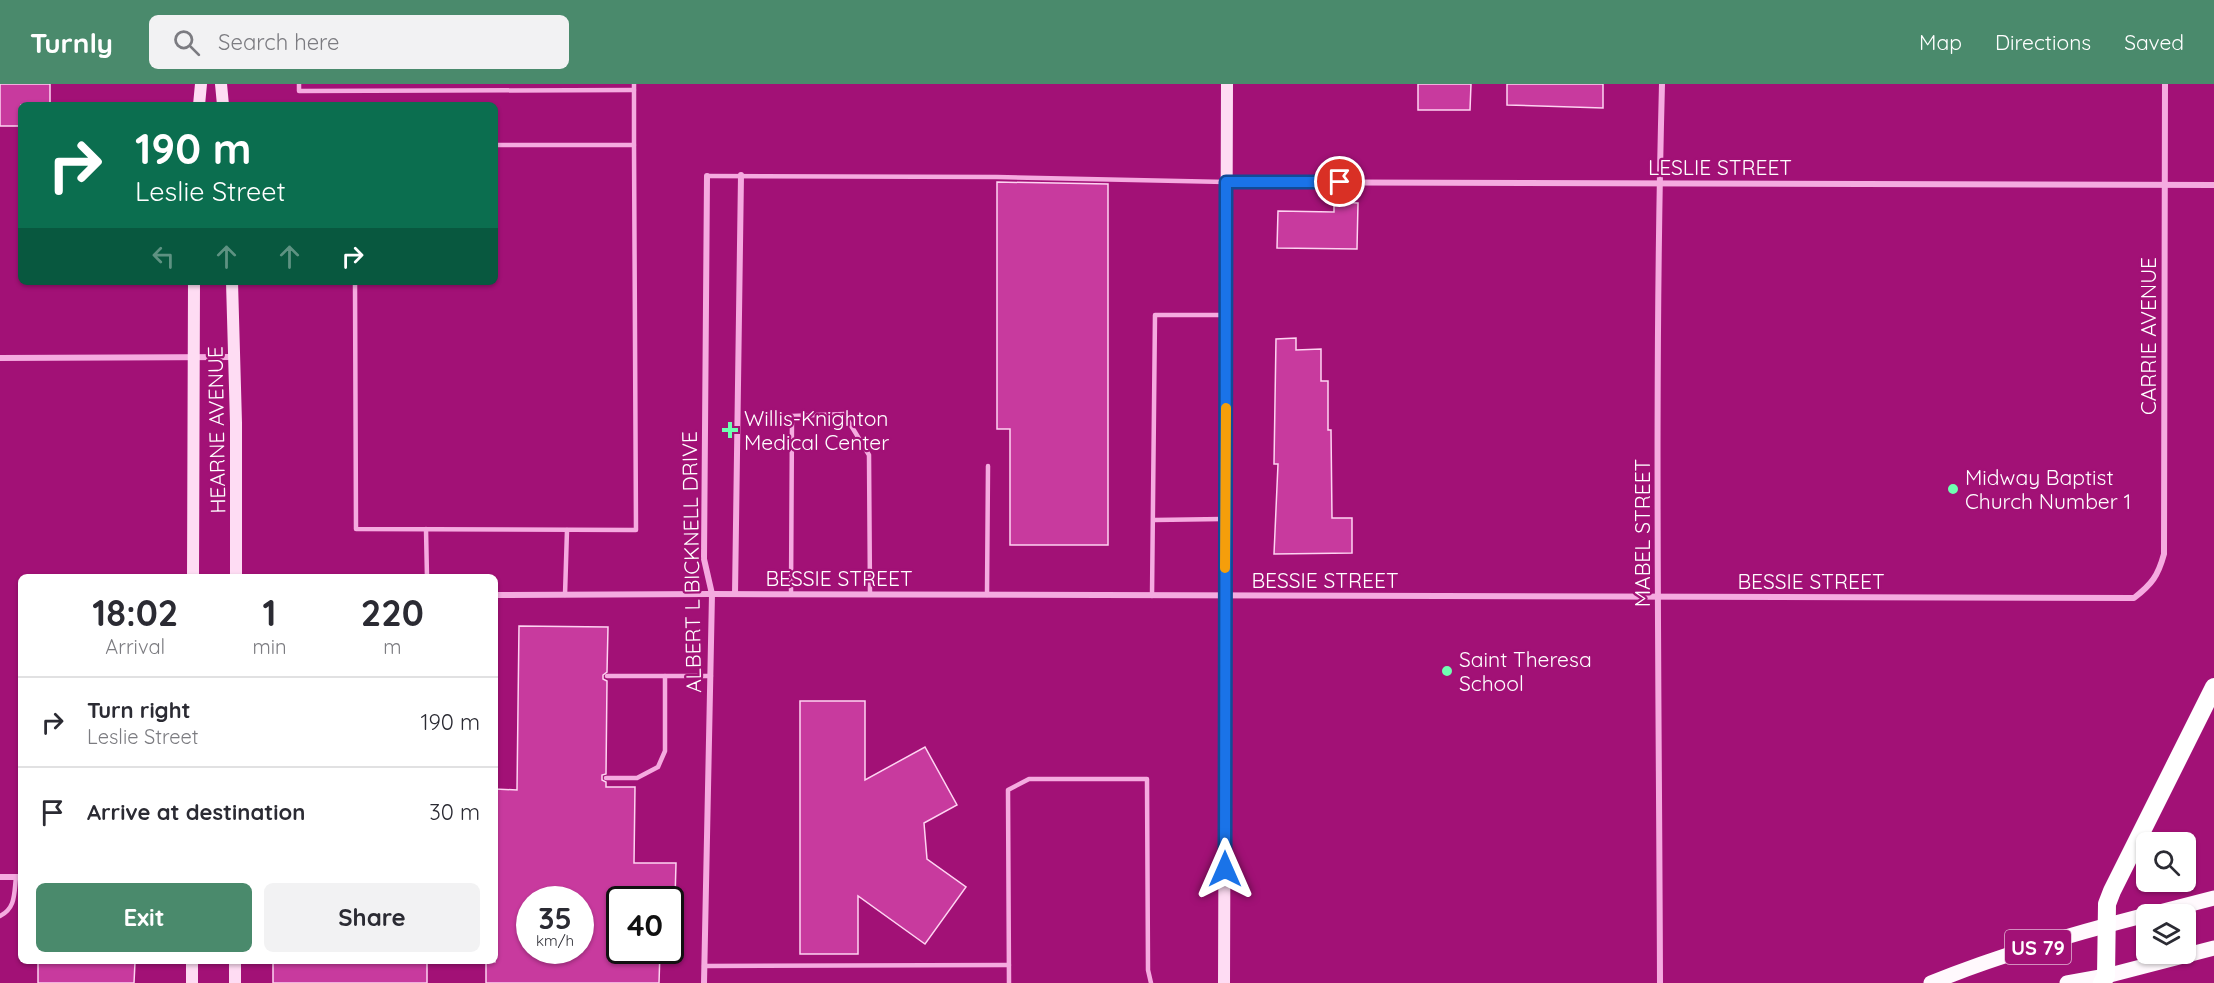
<!DOCTYPE html>
<html lang="en">
<head>
<meta charset="utf-8">
<style>
	body { margin:0; font-family:Quicksand,sans-serif; background:#f2f2f3; color:#2b2b33; height:100vh; display:flex; flex-direction:column; font-size:22px; white-space:nowrap }
	* { box-sizing:border-box; margin:0 }
	p { font-size:20px; color:#7c7c81 }
	.icon { flex:none; width:33px; height:33px; fill:none; stroke:currentColor; stroke-width:2; stroke-linecap:round; stroke-linejoin:round }
	.map { position:relative; flex:1; overflow:hidden }
	.side { position:absolute; left:18px; top:490px; width:480px; height:390px; display:flex; flex-direction:column; background:#fff; border-radius:9px; box-shadow:0 2px 4px #0004 }
	.side>* { flex:none }
	.banner { position:absolute; left:18px; top:18px; width:480px; height:183px; border-radius:9px; box-shadow:0 2px 4px #0004; background:#0b6e4f; color:#fff; overflow:hidden }
	.controls { position:absolute; left:2136px; top:748px; display:grid; gap:12px }
	.controls a { display:grid; place-items:center; width:60px; height:60px; border-radius:9px; background:#fff; box-shadow:0 2px 4px #0004; font-size:30px }
	.speed { position:absolute; left:516px; top:802px; display:flex; gap:12px; font-size:30px; font-weight:700; text-align:center }
	.speed>* { display:grid; place-content:center; width:78px; height:78px; border-radius:50%; background:#fff; box-shadow:0 2px 4px #0004; line-height:1 }
	.speed small { font-size:15px; font-weight:400 }
	.speed .limit { border:3px solid #111; border-radius:9px; background:#fff; color:#111 }
	.pin { position:absolute; display:grid; place-items:center; width:51px; height:51px; color:#fff; margin:-26px; border:3px solid #fff; border-radius:50%; box-shadow:0 2px 6px #0007 }
	.me { position:absolute; width:66px; margin:-33px; rotate:0deg; stroke-linejoin:round; filter:drop-shadow(0 0 4px #0008) }
	.turn { display:flex; align-items:center; gap:21px; height:126px; padding:0 18px; font-size:27px }
	.turn .icon { width:78px; height:78px; stroke-width:2.5 }
	.turn b { display:block; font-size:42px; line-height:51px }
	.lanes { display:flex; align-items:center; height:57px; padding:0 18px; background:#0003; justify-content:center; gap:30px; direction:ltr }
	.lanes .off { opacity:.35 }
	.eta { display:flex; justify-content:space-evenly; align-items:center; height:102px; text-align:center }
	.eta b { font-size:36px; font-weight:800; line-height:42px }
	.button { display:flex; gap:12px; margin-top:auto; padding:12px 18px }
	.button a { flex:1; height:69px; border-radius:9px; background:#4a8a6c; color:#fff; font-size:24px; font-weight:800; line-height:69px; text-align:center }
	.button a+a { background:#f2f2f3; color:#2b2b33 }
	ul { padding:0; list-style:none }
	li { display:flex; align-items:center; gap:18px; height:90px; padding:0 18px; border-top:2px solid #e1e1e2 }
	li div { flex:1 }
	li b { display:block; font-size:22px }
	li em { font-style:normal }
	header { display:flex; align-items:center; gap:36px; box-sizing:border-box; height:84px; padding:0 30px; background:#4a8a6c; color:#fff }
	header strong { font-size:28px }
	nav { display:flex; gap:33px; margin-inline-start:auto; font-size:21px }
	.search { width:420px; height:54px; background:#f2f2f3; display:flex; align-items:center; gap:15px; box-sizing:border-box; padding:0 21px; border-radius:9px; color:#7c7c81; font-size:22px }
	.map>svg:first-child { display:block }
	.building { fill:#c83a9e; stroke:#fed4f2; stroke-width:1.5; fill-rule:evenodd }
	.lines { fill:none; stroke-linecap:round; stroke-linejoin:round }
	.lane { stroke:#f5abe0; stroke-width:4.5 }
	.street { stroke:#f5abe0; stroke-width:6 }
	.secondary { stroke:#fedcf3; stroke-width:12 }
	.primary { stroke:#fff9fd; stroke-width:15 }
	.highway { stroke:#fff; stroke-width:18 }
	.route-casing { stroke:#114b97; stroke-width:15 }
	.route { stroke:#1a73e8; stroke-width:10 }
	.slow { stroke:#f59e0b; stroke-width:10 }
	.poi-dot { fill:#6fffb1; stroke:#a21176; stroke-width:2 }
	.labels { text-anchor:middle; dominant-baseline:central; stroke-width:4.5; stroke-linejoin:round; paint-order:stroke }
	.shield { fill:#a21176; stroke:#e3b8d6; stroke-width:1.5 }
	.shield-label { font-size:20px; font-weight:bold; fill:#fff }
	.street-label { font-size:21px; fill:#fff; stroke:#a21176 }
	.poi-label { font-size:21px; fill:#fff; stroke:#a21176; text-anchor:start }
</style>
</head>
<body>
<header>
<strong>Turnly</strong>
<div class="search"><svg class="icon" aria-label="search" viewBox="0 0 24 24"><circle cx="10" cy="10" r="6"/><path d="M15 15l6 6"/></svg>Search here</div>
<nav><a>Map</a><a>Directions</a><a>Saved</a></nav>
</header>
<div class="map">
<svg width="2214" height="899" viewBox="0 0 2214 899">
	<rect width="100%" height="100%" fill="#a21176"/>
	<!-- building -->
	<g class="building">
		<path d="M0,0h50v21h-29v21h-21z"/>
		<path d="M1418,0h53l-1,26h-52z"/>
		<path d="M1507,0h96v24l-96,-3z"/>
		<path d="M997,98l111,2v361h-98v-116h-13z"/>
		<path d="M1334,118l24,1 -1,46 -80,-1 1,-37 56,1z"/>
		<path d="M1296,254v12l25,-1v32h7v49h3l1,88h20v35l-78,1 4,-90h-4l2,-125z"/>
		<path d="M519,542l89,1 -1,45 -4,3v4l4,2 -1,93 -4,1v5l4,2v5h29l-1,76h42l-1,37h-55v51h40l-1,32h-173v-21h9v-173l22,1zM530,816h50v51h-50z"/>
		<path d="M800,617h65v79l60,-33 32,58 -33,18 3,36 39,28 -41,57 -67,-48v58h-58z"/>
		<path d="M38,878h97l-1,21h-96z"/>
		<rect x="273" y="878" width="154" height="21"/>
	</g>
	<g class="lines">
		<!-- lane -->
		<g class="lane">
			<path d="M299,0v7l335,-1"/>
			<path d="M634,0v61"/>
			<path d="M707,92l290,1 229,5"/>
			<path d="M355,198l1,247 280,1 -2,-385h-139"/>
			<path d="M1154,436l69,-1"/>
			<path d="M426,445l1,49"/>
			<path d="M791,510l1,-178 52,-2 25,41 1,139"/>
			<path d="M565,511l2,-65"/>
			<path d="M987,511l1,-129"/>
			<path d="M1152,512l3,-281h71"/>
			<path d="M607,592h104"/>
			<path d="M606,694h31l21,-11 7,-16v-75"/>
			<path d="M0,832c16,-8 14,-23 16,-39"/>
			<path d="M704,882l305,-1"/>
			<path d="M1009,899l-1,-193 21,-11h118l1,191 3,13"/>
		</g>
		<!-- street -->
		<g class="street">
			<path d="M1226,98l988,3"/>
			<path d="M0,274l234,-1"/>
			<path d="M735,510l6,-419"/>
			<path d="M495,511l217,-1 1422,4c18,-14 24,-22 30,-44l1,-470"/>
			<path d="M0,793h21"/>
			<path d="M704,899l8,-389 -8,-35 3,-383"/>
			<path d="M1660,899c-1,-300 -6,-600 2,-899"/>
		</g>
		<!-- secondary -->
		<g class="secondary">
			<path d="M221,0l2,21"/>
			<path d="M199,21l2,-21"/>
			<path d="M232,198l4,141v155"/>
			<path d="M193,494l1,-296"/>
			<path d="M192,899v-21"/>
			<path d="M235,899v-21"/>
			<path d="M1224,899l3,-899"/>
		</g>
		<!-- primary -->
		<g class="primary">
			<path d="M2148,831l66,-17"/>
			<path d="M1931,899c68,-28 145,-50 215,-68"/>
			<path d="M2067,899l39,-7 108,-28"/>
		</g>
		<!-- highway -->
		<path class="highway" d="M2102,899l4,-7 1,-72 5,-13 102,-204"/>
	</g>
	<g class="lines">
		<defs>
			<path id="route" d="M1225,785l1,-687h114"/>
		</defs>
		<!-- route casing -->
		<use href="#route" class="route-casing"/>
		<!-- route -->
		<use href="#route" class="route"/>
		<!-- slow -->
		<path class="slow" d="M1225,484l1,-160"/>
	</g>
	<!-- markers -->
	<g class="poi-dot">
		<path d="M727 337h6v6h6v6h-6v6h-6v-6h-6v-6h6z"/>
		<circle cx="1953" cy="405" r="6"/>
		<circle cx="1447" cy="587" r="6"/>
	</g>
	<g class="labels">
		<!-- shield labels -->
		<rect class="shield" x="2005" y="846" width="66" height="34" rx="4.5"/>
		<g class="shield-label">
			<text x="2038" y="863">US 79</text>
		</g>
		<!-- street labels -->
		<g class="street-label">
			<text x="1720" y="83">LESLIE STREET</text>
			<text transform="translate(2148 252) rotate(-90)">CARRIE AVENUE</text>
			<text transform="translate(216 346) rotate(-91)">HEARNE AVENUE</text>
			<text transform="translate(1642 449) rotate(-90)">MABEL STREET</text>
			<text transform="translate(691 478) rotate(-91)">ALBERT L BICKNELL DRIVE</text>
			<text x="839" y="494">BESSIE STREET</text>
			<text x="1325" y="496">BESSIE STREET</text>
			<text x="1811" y="497">BESSIE STREET</text>
		</g>
		<!-- poi labels -->
		<g class="poi-label">
			<text x="744" y="334">Willis-Knighton<tspan x="744" dy="24">Medical Center</tspan></text>
			<text x="1965" y="393">Midway Baptist<tspan x="1965" dy="24">Church Number 1</tspan></text>
			<text x="1459" y="575">Saint Theresa<tspan x="1459" dy="24">School</tspan></text>
		</g>
	</g>
</svg>
<div class="controls">
<a><svg class="icon" aria-label="search" viewBox="0 0 24 24"><circle cx="10" cy="10" r="6"/><path d="M15 15l6 6"/></svg></a>
<a><svg class="icon" aria-label="layers" viewBox="0 0 24 24"><path d="M12 4l9 5-9 5-9-5zM3 14l9 5 9-5"/></svg></a>
</div>
<div class="speed"><div>35<small>km/h</small></div><div class="limit">40</div></div>
<div class="pin" style="left:1340px;top:98px;background:#d93025"><svg class="icon" aria-label="arrive" viewBox="0 0 24 24"><path d="M6 21V4h12l-3 4 3 4H6"/></svg></div>
<svg class="me" style="left:1225px;top:785px" viewBox="-20 -20 40 40"><path d="M0-17L14 15 0 8-14 15z" fill="#1a73e8" stroke="#fff" stroke-width="4"/></svg>
<div class="banner">
<div class="turn"><svg class="icon" aria-label="right" viewBox="0 0 24 24"><path d="M7 20v-9h11M14 6l5 5-5 5"/></svg><div><b>190 m</b>Leslie Street</div></div>
<div class="lanes"><svg class="icon off" aria-label="left" viewBox="0 0 24 24"><path d="M17 20v-9H6M10 6l-5 5 5 5"/></svg><svg class="icon off" aria-label="ahead" viewBox="0 0 24 24"><path d="M12 20V5M6 11l6-6 6 6"/></svg><svg class="icon off" aria-label="ahead" viewBox="0 0 24 24"><path d="M12 20V5M6 11l6-6 6 6"/></svg><svg class="icon" aria-label="right" viewBox="0 0 24 24"><path d="M7 20v-9h11M14 6l5 5-5 5"/></svg></div>
</div>
<section class="side">
<div class="eta">
<div><b>18:02</b><p>Arrival</p></div>
<div><b>1</b><p>min</p></div>
<div><b>220</b><p>m</p></div>
</div>
<ul>
<li><svg class="icon" aria-label="right" viewBox="0 0 24 24"><path d="M7 20v-9h11M14 6l5 5-5 5"/></svg><div><b>Turn right</b><p>Leslie Street</p></div><em>190 m</em></li>
<li><svg class="icon" aria-label="arrive" viewBox="0 0 24 24"><path d="M6 21V4h12l-3 4 3 4H6"/></svg><div><b>Arrive at destination</b></div><em>30 m</em></li>
</ul>
<div class="button"><a>Exit</a><a>Share</a></div>
</section>
</div>
</body>
</html>
